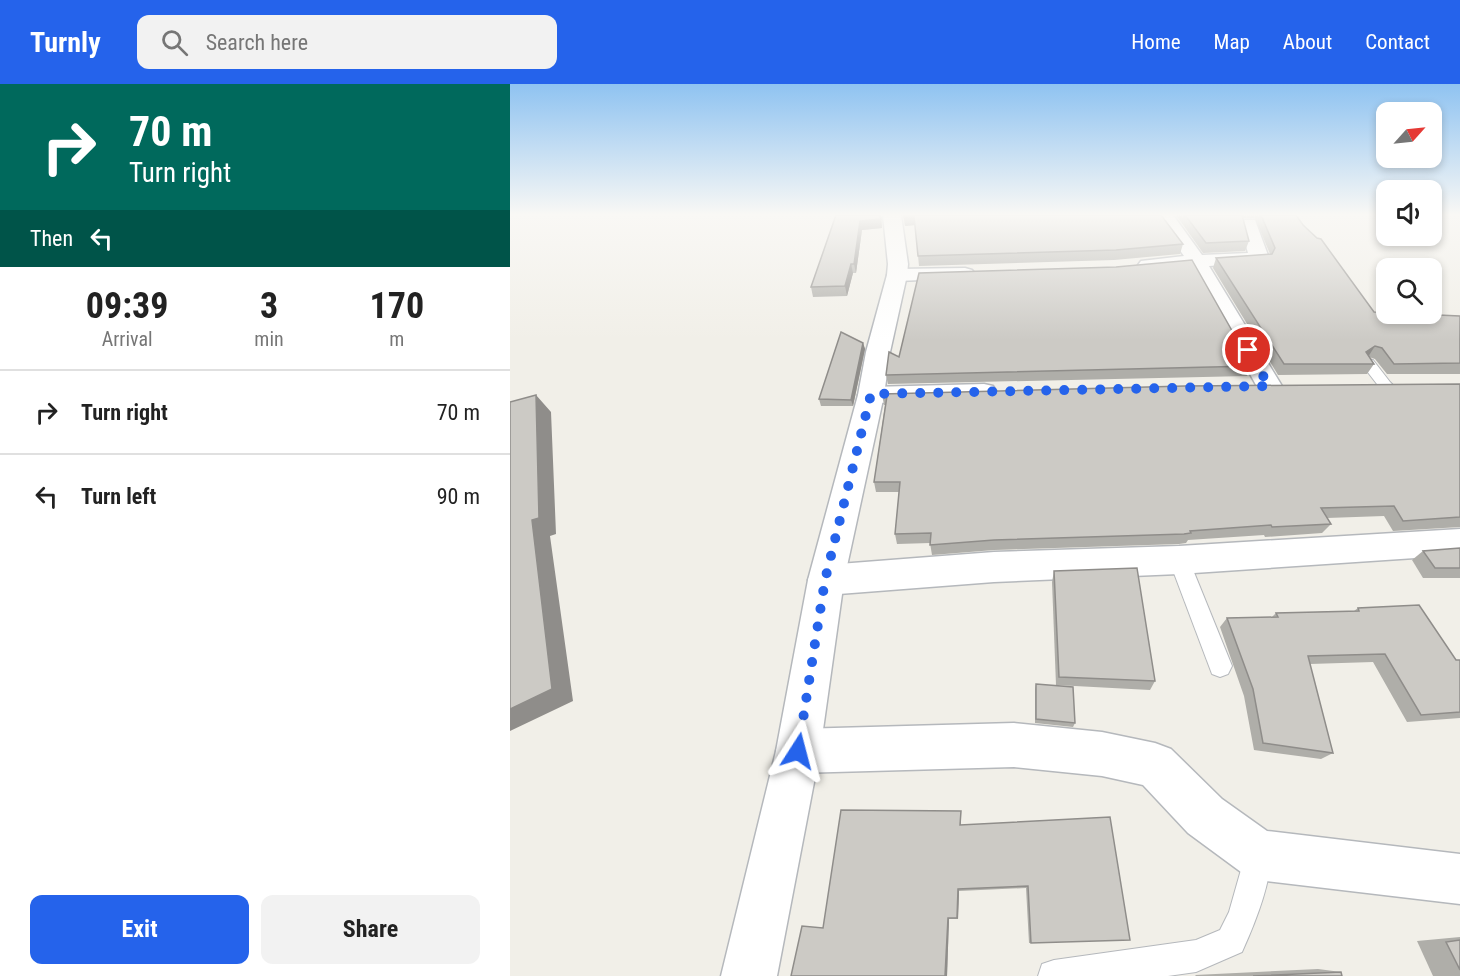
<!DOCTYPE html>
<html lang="en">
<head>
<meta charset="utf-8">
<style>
	body { margin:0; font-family:"Roboto Condensed",sans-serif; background:#f2f2f2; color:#222; height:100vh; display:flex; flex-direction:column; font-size:22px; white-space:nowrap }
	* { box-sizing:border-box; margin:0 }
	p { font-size:20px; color:#767676 }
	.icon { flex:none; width:33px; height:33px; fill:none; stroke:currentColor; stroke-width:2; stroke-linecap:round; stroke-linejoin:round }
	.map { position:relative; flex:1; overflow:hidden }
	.drawer { display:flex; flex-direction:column; background:#fff; width:510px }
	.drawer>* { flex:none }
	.banner { background:#00695c; color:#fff; overflow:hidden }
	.needle { width:39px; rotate:63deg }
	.buttons { position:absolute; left:866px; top:18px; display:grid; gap:12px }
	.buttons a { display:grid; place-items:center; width:66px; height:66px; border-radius:12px; background:#fff; box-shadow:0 3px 9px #0003; font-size:30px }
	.pin { position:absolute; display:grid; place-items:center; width:51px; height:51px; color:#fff; margin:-26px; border:3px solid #fff; border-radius:50%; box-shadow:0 2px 6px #0007 }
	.me { position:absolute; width:66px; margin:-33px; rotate:9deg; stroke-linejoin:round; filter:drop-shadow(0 0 4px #0008) }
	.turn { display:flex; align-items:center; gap:21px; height:126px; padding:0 30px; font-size:27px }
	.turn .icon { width:78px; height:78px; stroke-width:2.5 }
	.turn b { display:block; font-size:42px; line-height:51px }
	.then { display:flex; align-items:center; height:57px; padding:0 30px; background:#0003; gap:12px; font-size:22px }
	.eta { display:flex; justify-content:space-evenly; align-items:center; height:102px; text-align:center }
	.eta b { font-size:36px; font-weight:700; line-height:42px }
	.primary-button { display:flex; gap:12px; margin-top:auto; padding:12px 30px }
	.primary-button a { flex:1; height:69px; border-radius:12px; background:#2563eb; color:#fff; font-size:24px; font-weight:700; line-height:69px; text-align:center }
	.primary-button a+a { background:#f2f2f2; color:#222 }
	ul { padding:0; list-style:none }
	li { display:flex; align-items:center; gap:18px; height:84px; padding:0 30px; border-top:2px solid #e0e0e0 }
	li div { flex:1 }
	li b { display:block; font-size:22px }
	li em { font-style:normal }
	header { display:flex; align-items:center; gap:36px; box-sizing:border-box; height:84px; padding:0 30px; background:#2563eb; color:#fff }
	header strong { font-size:28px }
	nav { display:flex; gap:33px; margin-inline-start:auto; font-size:21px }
	.search { width:420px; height:54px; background:#f2f2f2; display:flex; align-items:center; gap:15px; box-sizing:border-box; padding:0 21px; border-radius:12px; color:#767676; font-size:22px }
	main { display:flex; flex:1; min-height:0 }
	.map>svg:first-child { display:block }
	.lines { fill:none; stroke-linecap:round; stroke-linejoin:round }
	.service-casing { stroke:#b5b8bc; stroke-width:2 }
	.minor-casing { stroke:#b5b8bc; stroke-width:3 }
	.tertiary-casing { stroke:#b5b8bc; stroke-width:3 }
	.service { fill:#fff; fill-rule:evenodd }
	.minor { fill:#fff; fill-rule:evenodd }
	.tertiary { fill:#fff; fill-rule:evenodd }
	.wall { fill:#afaea9 }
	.shaded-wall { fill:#8f8d8a }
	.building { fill:#cccac5; stroke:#8f8d8a; stroke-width:1.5 }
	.route { stroke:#2563eb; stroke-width:10; stroke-dasharray:0 18 }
</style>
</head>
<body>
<header>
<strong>Turnly</strong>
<div class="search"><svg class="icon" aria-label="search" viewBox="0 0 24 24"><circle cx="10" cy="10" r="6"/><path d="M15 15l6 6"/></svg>Search here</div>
<nav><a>Home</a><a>Map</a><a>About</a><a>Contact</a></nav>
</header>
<main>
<section class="drawer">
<div class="banner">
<div class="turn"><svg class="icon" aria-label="right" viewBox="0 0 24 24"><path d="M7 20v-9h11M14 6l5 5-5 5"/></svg><div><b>70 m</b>Turn right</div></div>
<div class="then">Then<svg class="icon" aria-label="left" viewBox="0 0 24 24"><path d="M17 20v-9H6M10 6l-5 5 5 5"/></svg></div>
</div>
<div class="eta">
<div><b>09:39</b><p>Arrival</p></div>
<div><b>3</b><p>min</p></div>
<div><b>170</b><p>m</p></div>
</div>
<ul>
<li><svg class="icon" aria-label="right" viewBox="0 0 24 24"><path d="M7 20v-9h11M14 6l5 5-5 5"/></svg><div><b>Turn right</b></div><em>70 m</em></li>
<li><svg class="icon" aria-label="left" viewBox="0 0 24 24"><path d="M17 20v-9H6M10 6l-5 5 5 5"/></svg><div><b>Turn left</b></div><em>90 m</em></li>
</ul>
<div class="primary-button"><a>Exit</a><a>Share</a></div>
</section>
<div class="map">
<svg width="950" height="892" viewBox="0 0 950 892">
	<rect width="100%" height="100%" fill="#f1efe8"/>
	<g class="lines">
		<defs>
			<g id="service">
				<path d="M858,275l5,1 17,22 3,3 -3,3h-10l-17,-22 -2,-3z"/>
				<path d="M669,468l7,2 3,6 43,106 -4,8 -8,3 -8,-3 -43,-114 3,-6z"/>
				<path d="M748,756l10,5c10,24 -15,83 -26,107l-46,20 -28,4h-130l4,-12 12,-4 142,-20 24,-10 9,-18 19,-67z"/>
			</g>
			<g id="minor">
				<path d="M645,131h18l29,40 46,-2 -8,-29 3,-4h12l14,38 -3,4 -57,4 73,120 -4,6 -9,2 -9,-2 -70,-125 -42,4 -7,-2 -3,-4 3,-4 43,-5z"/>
				<path d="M455,184l7,2 3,4 -3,4 -75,3 -7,-2 -3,-4 3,-4 7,-2z"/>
				<path d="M474,300l9,2 4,6 -4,6 -9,2 -113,3 -9,-2 -4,-6 4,-6 9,-2z"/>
				<path d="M950,445v26l-281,19 -185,8 -168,13 -13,-4 -5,-11 5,-11 13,-4 168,-13 185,-6z"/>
				<path d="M504,639l88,9 53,11 16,6 51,50 45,32 193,23v50l-202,-24 -17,-8 -53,-39 -45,-48 -41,-9 -88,-9 -216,6 -16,-6 -6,-16 6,-16 16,-6z"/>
			</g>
			<path id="tertiary" d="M373,131h18l7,49 -1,11 -17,77 -6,43 -40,185 -24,171 -43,225h-56l55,-225 32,-171 50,-185 8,-43 21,-77 1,-11z"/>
		</defs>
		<!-- service casing -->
		<use href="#service" class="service-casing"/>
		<!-- minor casing -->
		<use href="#minor" class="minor-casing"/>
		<!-- tertiary casing -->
		<use href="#tertiary" class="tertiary-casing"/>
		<!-- service -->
		<use href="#service" class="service"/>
		<!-- minor -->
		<use href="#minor" class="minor"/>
		<!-- tertiary -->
		<use href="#tertiary" class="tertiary"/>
	</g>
	<!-- wall -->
	<g class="wall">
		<path d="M326,131h45l1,13 -20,2 -6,43h-3l-6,23 -34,1 -2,-10z"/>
		<path d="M393,131h258l22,29 -3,10 -66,6 -195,6 -4,-41 -10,1z"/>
		<path d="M666,131h120l78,97 86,4v58h-73l-12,-15 -6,-2 5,7 -7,10 -89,1 -65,-107 3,-10 54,-4 -15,-36h-12l6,23 -4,10 -42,2z"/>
		<path d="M353,259l2,6 -12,57h-32l-2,-7z"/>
		<path d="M742,282l-5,10 -359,8 -2,-9z"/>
		<path d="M950,300v143l-67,4 -9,-15 -57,2 4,6 -9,9 -57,4 -1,-2 -76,5 -2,3 -7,1 -185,6 -62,5 -2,-12 -33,1 -2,-10 4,-42h-23l-2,-10 11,-77h-1l-2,-11z"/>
		<path d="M950,464v30h-37l-11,-18 11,-9z"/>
		<path d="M544,487l101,110 -5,9 -94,-5 -4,-103z"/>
		<path d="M848,524l98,52h4v58l-53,4 -34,-60 -63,2 23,89 -12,6 -67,-9 -10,-54 -24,-69 7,-9 45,-1 4,-4 78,-2z"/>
		<path d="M526,600l39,39 -2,4 -38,-4v-34z"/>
		<path d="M451,727v14l149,-8 -79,126h-2l-3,-55 -67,3 -1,28h-9l-2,57h-156l32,-48z"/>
		<path d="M950,853v39h-27l-16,-35z"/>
		<path d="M808,885l23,3 1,4h-146l-1,-1z"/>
	</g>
	<!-- shaded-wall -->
	<g class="shaded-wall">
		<path d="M371,131l1,13 -20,2 -6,43 -2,-9 6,-43z"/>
		<path d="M404,132l1,9 -10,1 -1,-9z"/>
		<path d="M341,180l2,9 -6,23 -2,-10z"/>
		<path d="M353,259l2,6 -12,57 -2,-6z"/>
		<path d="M865,262l-7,11 -2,-5z"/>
		<path d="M26,311l15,17 5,122 -6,2 23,165 -63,30v-22l22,-189z"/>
		<path d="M448,805l1,2 -1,28 -1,-1z"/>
		<path d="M438,834l1,1 -2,57h-2z"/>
	</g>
	<!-- building -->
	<g class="building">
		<path d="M326,131h44l1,4 -21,2 -6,43h-3l-6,22 -34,1z"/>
		<path d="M393,131h258l22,29 -67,6 -198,6 -4,-40 -10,1z"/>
		<path d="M675,131h57l7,26 -43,2z"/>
		<path d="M751,131h35l7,10 14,13 4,1 53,73 86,4v47l-66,1 -12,-16 -7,-2 -9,6 8,12h-90l-68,-106 56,-4 3,-6z"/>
		<path d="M682,176l60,106 -366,9 3,-23 10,5 20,-84 197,-6z"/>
		<path d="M331,248l22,11 -12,57 -32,-1z"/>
		<path d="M950,300v133l-57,4 -9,-15 -73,2 10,16 -59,3 -1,-2 -81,6 1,2 -7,1 -190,6 -64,5 1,-12 -36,1 5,-52h-26l13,-86 -5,-2 303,-8z"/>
		<path d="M26,311l3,123 -7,2 20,169 -42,20v-307z"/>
		<path d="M950,464v20h-25l-12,-17z"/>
		<path d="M627,484l18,113 -96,-4 -5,-106z"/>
		<path d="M909,521l37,55h4v52l-39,3 -36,-61 -77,2 25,97 -70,-10 -10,-54 -26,-71 51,-1 -2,-4 83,-2 -1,-3z"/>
		<path d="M526,600l37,3 2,36 -39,-4z"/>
		<path d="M331,726l120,1 -1,14 150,-8 20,123 -99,3 -3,-57 -70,3 -1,29h-9l-3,58h-154l11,-50 21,2z"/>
		<path d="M950,856v30l-14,-28z"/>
		<path d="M831,888l1,4h-89z"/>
	</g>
	<!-- sky -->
	<linearGradient id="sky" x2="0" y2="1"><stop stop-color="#8fc3f1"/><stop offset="0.51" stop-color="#f9f8f5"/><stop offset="1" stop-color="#f9f8f5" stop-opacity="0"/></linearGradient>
	<rect width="950" height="256" fill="url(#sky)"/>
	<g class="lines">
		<!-- route -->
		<path class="route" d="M288,667l27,-171 46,-186 398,-8 -21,-36"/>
	</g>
</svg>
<div class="buttons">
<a><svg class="needle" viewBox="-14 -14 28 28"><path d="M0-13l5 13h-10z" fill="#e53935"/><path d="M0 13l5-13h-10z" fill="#767676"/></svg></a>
<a><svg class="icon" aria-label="sound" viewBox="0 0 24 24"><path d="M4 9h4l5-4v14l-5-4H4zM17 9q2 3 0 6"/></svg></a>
<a><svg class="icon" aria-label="search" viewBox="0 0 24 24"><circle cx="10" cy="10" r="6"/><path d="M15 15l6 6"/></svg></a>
</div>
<div class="pin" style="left:738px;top:266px;background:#d93025"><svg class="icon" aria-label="arrive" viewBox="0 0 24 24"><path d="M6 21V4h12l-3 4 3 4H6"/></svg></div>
<svg class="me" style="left:288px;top:667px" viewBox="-20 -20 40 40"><path d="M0-17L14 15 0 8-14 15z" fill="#2563eb" stroke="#fff" stroke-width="4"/></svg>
</div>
</main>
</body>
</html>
